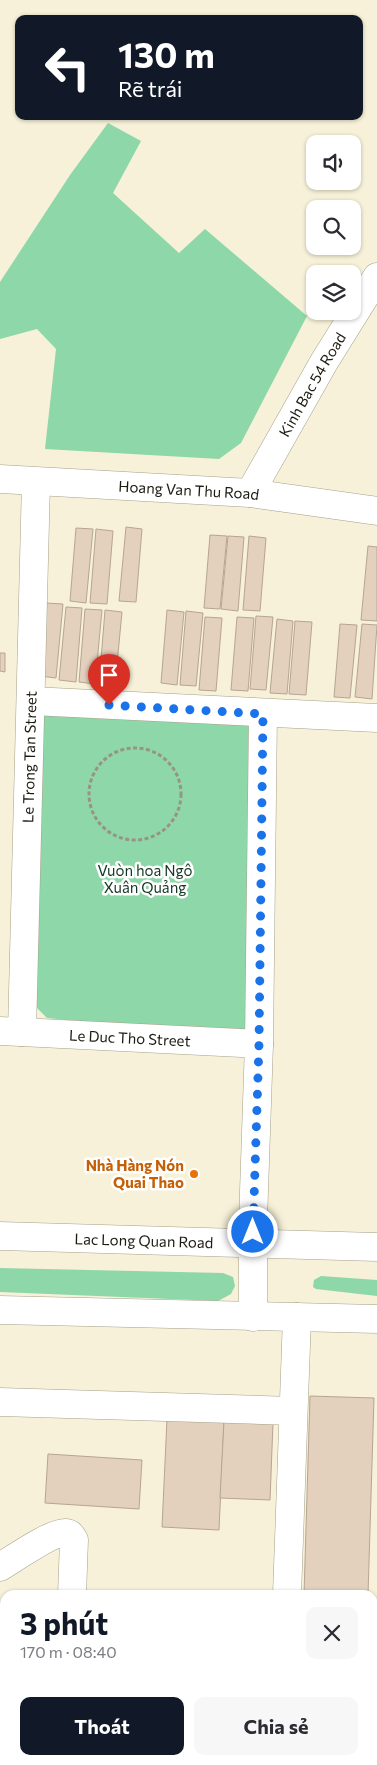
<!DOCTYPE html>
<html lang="vi">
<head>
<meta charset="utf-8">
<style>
	body { margin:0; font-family:Commissioner,sans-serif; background:#f7f7f7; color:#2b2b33; height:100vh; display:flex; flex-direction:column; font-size:19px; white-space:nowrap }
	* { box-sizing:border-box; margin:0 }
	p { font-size:16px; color:#7c7c81 }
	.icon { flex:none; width:28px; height:28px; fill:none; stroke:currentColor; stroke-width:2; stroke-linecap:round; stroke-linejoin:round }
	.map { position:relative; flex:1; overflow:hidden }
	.details { position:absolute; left:0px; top:1590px; width:378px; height:175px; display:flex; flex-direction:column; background:#fff; border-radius:15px 15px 0 0; box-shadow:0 1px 4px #0004 }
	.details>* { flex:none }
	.banner { position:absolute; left:15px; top:15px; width:348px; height:105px; border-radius:10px; box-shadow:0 1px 4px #0004; background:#111827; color:#fff; overflow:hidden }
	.fabs { position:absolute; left:306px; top:135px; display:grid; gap:10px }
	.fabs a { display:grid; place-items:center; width:55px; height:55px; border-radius:10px; background:#fff; box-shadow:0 1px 4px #0004; font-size:25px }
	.pin { position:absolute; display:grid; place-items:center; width:42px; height:42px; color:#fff; margin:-51px -21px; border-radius:50% 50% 50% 0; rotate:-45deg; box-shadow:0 0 5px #0007 }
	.pin .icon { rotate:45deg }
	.me { position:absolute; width:55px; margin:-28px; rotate:0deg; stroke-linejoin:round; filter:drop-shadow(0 0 4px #0008) }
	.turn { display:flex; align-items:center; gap:18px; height:105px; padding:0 20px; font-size:22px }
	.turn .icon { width:65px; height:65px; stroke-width:2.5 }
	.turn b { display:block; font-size:35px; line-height:42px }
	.round { display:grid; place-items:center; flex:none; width:52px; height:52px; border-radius:10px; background:#f7f7f7 }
	.head { display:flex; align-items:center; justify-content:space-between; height:85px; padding:0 20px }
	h1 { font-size:30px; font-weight:700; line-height:38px; color:#111827 }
	.action { display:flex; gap:10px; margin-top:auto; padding:10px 20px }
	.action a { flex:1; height:58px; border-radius:10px; background:#111827; color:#fff; font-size:20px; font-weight:700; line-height:58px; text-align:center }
	.action a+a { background:#f7f7f7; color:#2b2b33 }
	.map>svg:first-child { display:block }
	.green { fill:#8ed7a8 }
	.building { fill:#e3d0bd; stroke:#b7a593 }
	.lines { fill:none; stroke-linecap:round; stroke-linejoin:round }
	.minor-casing { stroke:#a6a18a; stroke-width:29 }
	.major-casing { stroke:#a6a18a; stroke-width:29 }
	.path { stroke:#989482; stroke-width:3; stroke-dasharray:4 2.5; stroke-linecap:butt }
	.minor { stroke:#fff; stroke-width:28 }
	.major { stroke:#fff; stroke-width:28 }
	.route { stroke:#1a73e8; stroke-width:9; stroke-dasharray:0 16.2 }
	.food-dot { fill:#e8710a; stroke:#fff; stroke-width:2 }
	.labels { text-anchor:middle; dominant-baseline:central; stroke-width:5; stroke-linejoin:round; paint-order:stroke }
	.street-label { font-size:15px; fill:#1d1b12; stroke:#fff }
	.park-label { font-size:15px; fill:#153622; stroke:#fff }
	.food-label { font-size:15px; font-weight:bold; fill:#c56008; stroke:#fff; text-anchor:end }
</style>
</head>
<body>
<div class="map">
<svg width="377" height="1765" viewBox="0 0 377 1765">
	<rect width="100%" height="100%" fill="#f6f1d8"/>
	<!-- green -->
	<g class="green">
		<path d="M108,123l33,18 -28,52 66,60 26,-24 102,87 -66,127 -22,16 -174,-10 11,-100 -19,-20 -37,10v-57l70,-107z"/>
		<path d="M48,708l199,13 11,13 -4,289 -20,14 -187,-19 -17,-17 7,-283z"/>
		<path d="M0,1268l223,5 10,4 2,9 -4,8 -13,7 -218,-9z"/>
		<path d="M321,1276l56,4v16l-61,-7 -3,-2 1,-7z"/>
	</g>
	<!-- building -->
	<g class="building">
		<path d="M126,527l16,2 -6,73 -17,-1z"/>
		<path d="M76,528l17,1 -7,74 -16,-2z"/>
		<path d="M96,529l17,2 -6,73 -17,-1z"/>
		<path d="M210,535l17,1 -7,73 -16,-1z"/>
		<path d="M228,536l16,1 -6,74 -17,-2z"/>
		<path d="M249,536l17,2 -6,73 -17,-1z"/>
		<path d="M368,546l9,1v74l-16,-1z"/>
		<path d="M46,603l17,1 -7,74 -16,-2z"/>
		<path d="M66,607l16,1 -6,74 -17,-2z"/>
		<path d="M85,609l17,1 -7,74 -16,-2z"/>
		<path d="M105,610l17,2 -7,73 -16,-1z"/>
		<path d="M167,610l17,2 -7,73 -16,-2z"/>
		<path d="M186,611l17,2 -7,73 -16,-1z"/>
		<path d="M256,616l17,1 -7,73 -16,-1z"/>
		<path d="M205,617l17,1 -6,73 -17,-1z"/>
		<path d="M237,617l17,1 -6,73 -17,-1z"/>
		<path d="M277,619l16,2 -6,73 -17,-1z"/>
		<path d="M295,621l17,1 -6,73 -17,-1z"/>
		<path d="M340,624l17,1 -7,73 -16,-1z"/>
		<path d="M362,624l15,1 -5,74 -17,-2z"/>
		<path d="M0,653h5v19l-5,-1z"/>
		<path d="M310,1396l64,2 -6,197h-64z"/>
		<path d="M167,1419l57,2 -5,109 -57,-3z"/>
		<path d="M224,1421l49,2 -3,77 -50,-2z"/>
		<path d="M48,1454l94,6 -3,49 -94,-6z"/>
		<rect x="299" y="1760" width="64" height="5"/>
	</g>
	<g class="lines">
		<defs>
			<g id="minor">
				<path id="s1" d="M0,479l250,14 127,18"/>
				<path id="s2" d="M250,493l74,-131 53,-85"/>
				<path d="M32,701l345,17"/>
				<path id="s3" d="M0,1031l259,13"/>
				<path id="s4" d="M22,1032l14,-550"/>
				<path d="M253,1317v-96l6,-177 4,-330"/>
				<path d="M0,1402l293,9"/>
				<path d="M0,1567c12,-7 53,-36 66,-34 4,0 6,3 8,7l-2,55"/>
				<path d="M287,1595l10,-278"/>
				<path d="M68,1765v-5"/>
				<path d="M281,1765v-5"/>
			</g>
			<g id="major">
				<path id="s5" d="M0,1236l377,11"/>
				<path d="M0,1310l377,9"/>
			</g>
		</defs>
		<!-- minor casing -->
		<use href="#minor" class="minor-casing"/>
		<!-- major casing -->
		<use href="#major" class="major-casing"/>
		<!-- path -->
		<circle class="path" cx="135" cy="794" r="46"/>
		<!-- minor -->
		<use href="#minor" class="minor"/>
		<!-- major -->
		<use href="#major" class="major"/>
	</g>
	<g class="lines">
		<!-- route -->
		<path class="route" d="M109,705l154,9 -4,330 -6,188"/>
	</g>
	<!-- markers -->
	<circle class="food-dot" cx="194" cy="1174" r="5"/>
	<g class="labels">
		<!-- street labels -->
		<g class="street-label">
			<text stroke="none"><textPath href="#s2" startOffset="125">Kinh Bac 54 Road</textPath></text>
			<text stroke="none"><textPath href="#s1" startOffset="189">Hoang Van Thu Road</textPath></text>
			<text stroke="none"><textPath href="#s4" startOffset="275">Le Trong Tan Street</textPath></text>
			<text stroke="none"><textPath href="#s3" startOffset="130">Le Duc Tho Street</textPath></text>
			<text stroke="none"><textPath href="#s5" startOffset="144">Lac Long Quan Road</textPath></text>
		</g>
		<!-- park labels -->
		<g class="park-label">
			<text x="145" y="870">Vuòn hoa Ngô<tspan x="145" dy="17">Xuân Quảng</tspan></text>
		</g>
		<!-- food labels -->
		<g class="food-label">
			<text x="184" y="1165">Nhà Hàng Nón<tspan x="184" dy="17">Quai Thao</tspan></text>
		</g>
	</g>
</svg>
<div class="fabs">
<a><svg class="icon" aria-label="sound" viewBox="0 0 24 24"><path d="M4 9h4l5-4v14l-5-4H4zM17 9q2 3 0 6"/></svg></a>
<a><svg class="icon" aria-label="search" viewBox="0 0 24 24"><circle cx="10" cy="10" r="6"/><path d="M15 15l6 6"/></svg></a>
<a><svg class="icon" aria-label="layers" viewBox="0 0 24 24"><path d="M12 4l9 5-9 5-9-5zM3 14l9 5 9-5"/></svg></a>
</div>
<div class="pin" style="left:109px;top:705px;background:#d93025"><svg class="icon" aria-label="arrive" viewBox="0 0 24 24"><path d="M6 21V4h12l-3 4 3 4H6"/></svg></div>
<svg class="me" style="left:253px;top:1232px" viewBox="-20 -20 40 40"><circle r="17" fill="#1a73e8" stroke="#fff" stroke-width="3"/><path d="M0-11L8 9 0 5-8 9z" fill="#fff"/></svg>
<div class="banner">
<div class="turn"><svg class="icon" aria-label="left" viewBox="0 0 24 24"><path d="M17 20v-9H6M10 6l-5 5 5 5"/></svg><div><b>130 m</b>Rẽ trái</div></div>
</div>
<section class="details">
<div class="head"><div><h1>3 phút</h1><p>170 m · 08:40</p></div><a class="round"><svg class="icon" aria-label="close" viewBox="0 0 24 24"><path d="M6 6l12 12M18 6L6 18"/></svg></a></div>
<div class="action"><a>Thoát</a><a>Chia sẻ</a></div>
</section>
</div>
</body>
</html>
